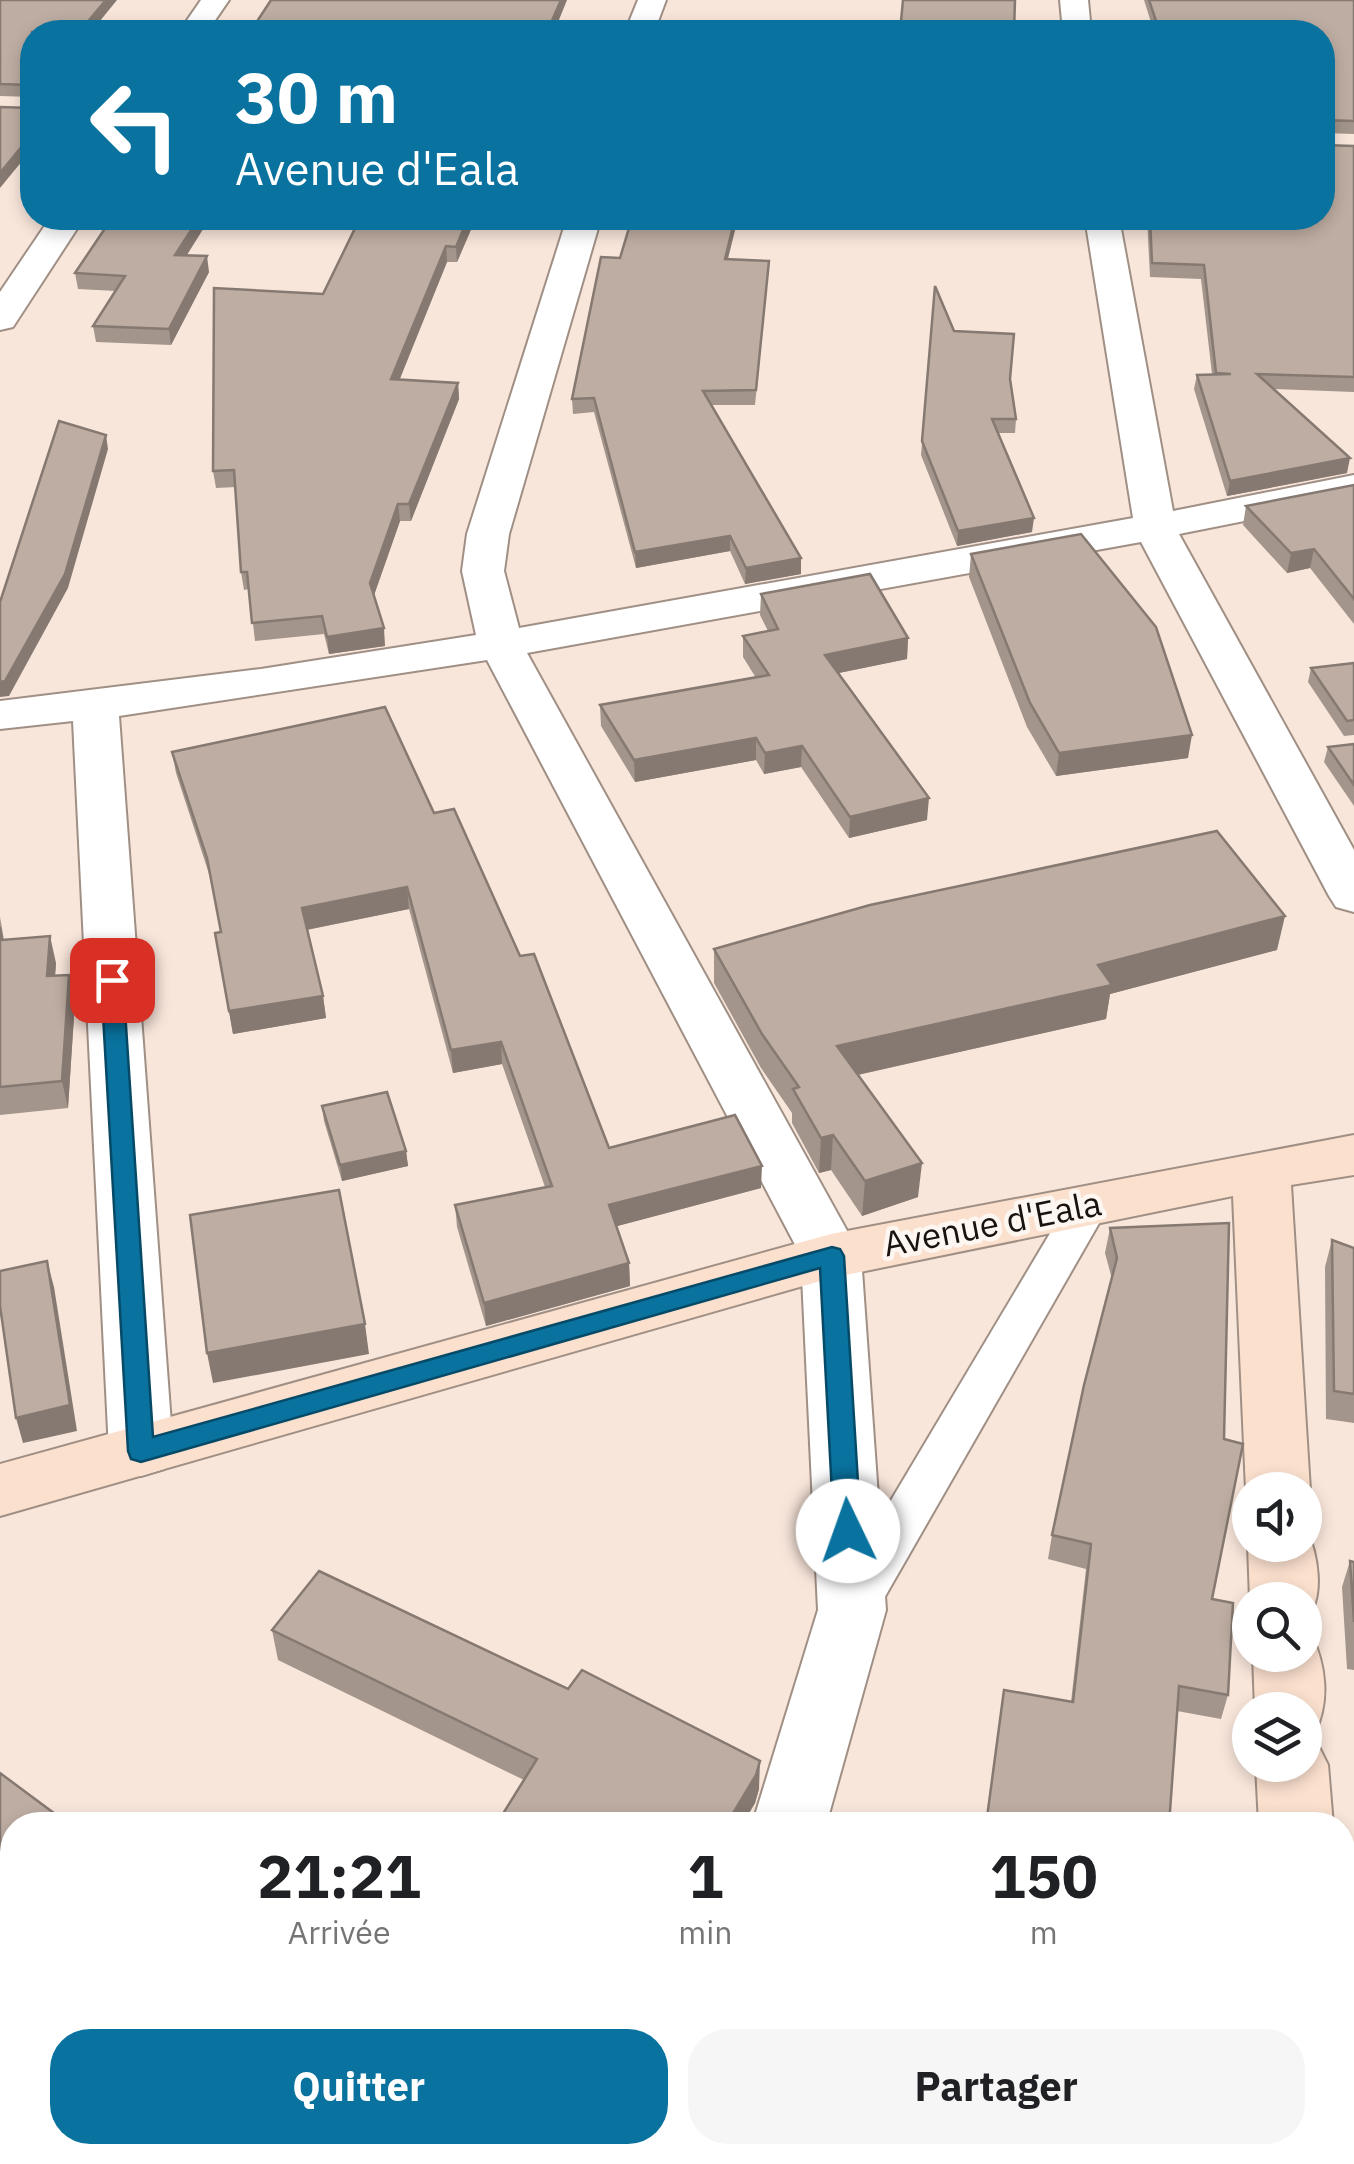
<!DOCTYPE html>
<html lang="fr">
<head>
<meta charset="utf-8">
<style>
	body { margin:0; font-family:"IBM Plex Sans",sans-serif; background:#f6f6f6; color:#202124; height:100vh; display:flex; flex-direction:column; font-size:38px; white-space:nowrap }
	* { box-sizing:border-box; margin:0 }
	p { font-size:32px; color:#757577 }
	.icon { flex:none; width:55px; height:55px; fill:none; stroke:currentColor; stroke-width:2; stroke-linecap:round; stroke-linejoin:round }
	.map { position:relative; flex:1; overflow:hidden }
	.side { position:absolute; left:0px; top:1812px; width:1355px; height:352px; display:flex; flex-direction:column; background:#fff; border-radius:40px 40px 0 0; box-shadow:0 5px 15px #0003 }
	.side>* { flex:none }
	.top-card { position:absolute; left:20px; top:20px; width:1315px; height:210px; border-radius:40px; box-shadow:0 5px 15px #0003; background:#09729e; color:#fff; overflow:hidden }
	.controls { position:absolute; left:1232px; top:1472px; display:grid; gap:20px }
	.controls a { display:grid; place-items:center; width:90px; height:90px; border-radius:50%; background:#fff; box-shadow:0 5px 15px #0003; font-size:50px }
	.pin { position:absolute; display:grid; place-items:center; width:85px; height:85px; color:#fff; margin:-42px; border-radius:20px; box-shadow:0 5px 15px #0006 }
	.me { position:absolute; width:110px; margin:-55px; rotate:357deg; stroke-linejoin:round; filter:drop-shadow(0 0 8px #0008) }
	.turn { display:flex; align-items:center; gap:35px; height:210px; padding:0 50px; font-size:45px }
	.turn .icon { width:130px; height:130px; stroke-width:2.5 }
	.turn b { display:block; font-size:70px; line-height:85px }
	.eta { display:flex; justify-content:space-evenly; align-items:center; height:170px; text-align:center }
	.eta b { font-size:60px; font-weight:700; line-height:70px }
	.button { display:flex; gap:20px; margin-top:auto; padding:20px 50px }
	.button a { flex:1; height:115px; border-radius:40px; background:#09729e; color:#fff; font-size:40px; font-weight:700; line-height:115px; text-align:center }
	.button a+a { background:#f6f6f6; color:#202124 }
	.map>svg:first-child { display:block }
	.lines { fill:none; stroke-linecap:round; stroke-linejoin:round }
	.lane-casing { stroke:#a08f84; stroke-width:4 }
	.street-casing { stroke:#a08f84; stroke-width:4 }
	.secondary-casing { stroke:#a08f84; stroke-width:4 }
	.lane { fill:#fff; fill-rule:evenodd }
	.street { fill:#fff; fill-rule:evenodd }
	.secondary { fill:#fbe0ce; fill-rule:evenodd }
	.wall { fill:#a3958b }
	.shaded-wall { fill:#857971 }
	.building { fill:#beada2; stroke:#857971; stroke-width:2.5 }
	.route { fill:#09729e; stroke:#064a67; stroke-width:2.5 }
	.labels { text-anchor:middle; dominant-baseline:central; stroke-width:9; stroke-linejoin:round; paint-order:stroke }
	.street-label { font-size:35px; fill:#19130f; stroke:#fdf6f1 }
</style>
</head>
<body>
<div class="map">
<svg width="1354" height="2164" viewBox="0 0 1354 2164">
	<rect width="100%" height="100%" fill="#f9e6db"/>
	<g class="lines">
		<defs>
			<g id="lane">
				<path d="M1089,1189l15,4 6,11 -239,417 -17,6 -17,-6 -8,-15 8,-15 237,-398z"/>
				<path d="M0,2082l12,5v59l-12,-5z"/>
				<path d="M57,2152h78l5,12h-78z"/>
			</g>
			<g id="street">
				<path d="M201,0h28l-22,32h-28z"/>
				<path d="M638,0h28l-12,32h-29z"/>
				<path d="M1060,0h28l3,32h-28z"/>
				<path d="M50,218h34l-71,109 -13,3v-38z"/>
				<path d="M567,218h34l-92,316 -5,37 15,57 614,-110 -48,-300h34l54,293 181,-36v24l-175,35 175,316v62l-18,-5 -7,-11 -188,-354 -614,111 334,603 25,354 -60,215h-74l66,-215 -17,-354 -314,-596 -368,56 54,735 -9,18 -23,7 -23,-7 -9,-18 -36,-730 -73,8v-28l261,-32 215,-34 -14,-64 5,-37z"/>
				<path d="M573,2152h83l-4,12h-84z"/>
			</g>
			<g id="secondary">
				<path d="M1354,1135v40l-63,10 19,305 -5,11v-11h-55v9l-4,-9 -13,-294 -402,82 -831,238v-52l831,-230z"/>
				<path d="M1305,1527c13,26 21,71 0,94v-21h-55l-2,-55 2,-4v4h55z"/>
				<path d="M1305,1632l6,2c15,31 19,67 4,98l-10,3v-25h-50l-2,-55h52z"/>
				<path d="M1305,1738l12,5 11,22 5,60h-74l-3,-60h49z"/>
				<path d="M1342,2125l12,27v12h-82v-12h70z"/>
			</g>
		</defs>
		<!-- lane casing -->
		<use href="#lane" class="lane-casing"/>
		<!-- street casing -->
		<use href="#street" class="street-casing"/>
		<!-- secondary casing -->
		<use href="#secondary" class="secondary-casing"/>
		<!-- lane -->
		<use href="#lane" class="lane"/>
		<!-- street -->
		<use href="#street" class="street"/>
		<!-- secondary -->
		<use href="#secondary" class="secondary"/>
	</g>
	<!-- wall -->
	<g class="wall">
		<path d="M0,0l32,32v117v-52l-32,-1z"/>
		<path d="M1144,0h210v134l-32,-1v-101h-168z"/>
		<path d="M1354,146v246l-80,-3 73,84 -120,23 -33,-107 3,-14 15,-1 -11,-95 -51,-2 -3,-59h175z"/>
		<path d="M360,218h116l-19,44h-10l-48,118 59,3 1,16 -48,122h-11l-26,74 11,51 -56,8 -5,-20 -69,7 -6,-52 -5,1 -3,-18 -5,-85 -20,1 -3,-17 110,-177z"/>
		<path d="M738,218l-10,41 40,16 -13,130h-44l90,169 -56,10 -15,-33 -94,17 -42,-156 -21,2 -1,-15 48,-141z"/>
		<path d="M952,218h70l-1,8 -69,-4z"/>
		<path d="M187,256l22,16 -38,73 -75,-3 -3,-16 23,-35 -38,-2 -3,-16z"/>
		<path d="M935,286l19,45 56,48 6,40 -1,14h-17l34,99 -75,14 -36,-91z"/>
		<path d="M1354,485v139l-44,-56 -23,5 -44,-48 3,-19z"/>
		<path d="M971,554l217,204 -132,18 -29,-49 -58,-150z"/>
		<path d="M761,594l147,44 -1,21 -68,14 88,147 -78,18 -48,-71 -37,7 -8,-14 -121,22 -34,-56 -1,-21 156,-27 -13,-21v-21l25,-5 -8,-16z"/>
		<path d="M1354,663v72l-10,1 -36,-54 3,-14z"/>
		<path d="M1354,744v62l-30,-44 4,-15z"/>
		<path d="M172,752l262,61 175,335 152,40 -144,38 12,37 1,23 -144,40 -29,-99 -2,-22 90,-18 -43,-123 -49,9 -44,-164 -102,21 16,66 3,22 -93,16 -18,-101 6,-1 -10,-52 -35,-107z"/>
		<path d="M0,917l4,23 52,23 -1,13 20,25 -7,107 -68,7z"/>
		<path d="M714,949l563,1 -167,44 -4,25 -248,56 60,122 -56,19 -31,-46 -12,3 -27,-50v-10l-31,-45 -47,-85z"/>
		<path d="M322,1106l84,45 2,15 -66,15 -18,-60z"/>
		<path d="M1110,1228l102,371 16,96 -7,24 -44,-8 -8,114h-183l15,-111 70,-12 15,-133 -38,-10 4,-24 60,-256 -7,-26z"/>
		<path d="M1332,1240l22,8v175l-28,-4 -1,-152z"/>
		<path d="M1350,1561l4,1v108l-7,-1 -5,-82z"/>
		<path d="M272,1630l487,159 -4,14 -13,22h-246l28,-45 -246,-120z"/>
		<path d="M0,1773l12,52v64l-3,-3 -9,9z"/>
		<path d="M452,2152h113l-8,12h-88z"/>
		<path d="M906,2152h121l-2,12h-86l-33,-6z"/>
	</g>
	<!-- shaded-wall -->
	<g class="shaded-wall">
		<path d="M106,0h11l-26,32h-12z"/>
		<path d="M561,0h6l-13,32h-7z"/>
		<path d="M32,134v15l-32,39v-15z"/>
		<path d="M199,218h11l-33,53 -2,-16z"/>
		<path d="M468,218h8l-19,44 -1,-15z"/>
		<path d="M735,218h3l-14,55 1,-14z"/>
		<path d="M446,246l1,16 -54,134 -2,-17z"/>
		<path d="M207,256l2,16 -38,73 -2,-16z"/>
		<path d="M458,383l1,16 -48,122 -2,-17z"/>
		<path d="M106,435l2,14 -40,139 -59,108 -9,1v-15z"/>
		<path d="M1350,458l-3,15 -120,23 3,-15z"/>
		<path d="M398,504l2,17 -28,80 -2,-18z"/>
		<path d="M1034,518l-2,14 -75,14 1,-15z"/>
		<path d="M730,536v15l-94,17 -1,-16z"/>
		<path d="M1314,549l-4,19 -23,5 4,-20z"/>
		<path d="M801,558v16l-56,10 1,-16z"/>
		<path d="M384,628l1,18 -56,8 -2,-17z"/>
		<path d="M908,638l-1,21 -83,17 1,-21z"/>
		<path d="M1192,735l-4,23 -132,18 3,-23z"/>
		<path d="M756,738v22l-121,22 -1,-22z"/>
		<path d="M802,746l-1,21 -37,7 1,-21z"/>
		<path d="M929,798l-2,22 -78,18 1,-21z"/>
		<path d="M407,887l2,22 -104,21 -3,-22z"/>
		<path d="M1285,916l-8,34 -167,44 -4,25 -272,61 3,-34 261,-81z"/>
		<path d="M50,936l6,27 -3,40 -6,-27z"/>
		<path d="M69,975l6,26 -7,107 -6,-27z"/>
		<path d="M323,996l3,22 -93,16 -4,-23z"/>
		<path d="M501,1042l1,22 -49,9 -2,-23z"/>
		<path d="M833,1135l-2,35 -12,3 2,-35z"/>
		<path d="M406,1151l2,15 -66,15 -2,-16z"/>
		<path d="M922,1163l-4,34 -56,19 3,-35z"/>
		<path d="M762,1166l-1,22 -151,40 -1,-23z"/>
		<path d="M47,1261l7,26 23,144 -54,12 -7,-25z"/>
		<path d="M629,1263l1,23 -144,40 -2,-23z"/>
		<path d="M365,1324l4,30 -156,29 -6,-30z"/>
		<path d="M760,1761l-1,28 -4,14 -13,22h-16z"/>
		<path d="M0,1863l9,23 -9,9z"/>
		<path d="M545,2152h20l-8,12h-20z"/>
	</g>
	<!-- building -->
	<g class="building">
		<path d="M0,0h106l-27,32h-47v53l-32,-1z"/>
		<path d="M271,0h290l-14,32h-297z"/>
		<path d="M903,0h112l-1,32h-114z"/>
		<path d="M1149,0h205v121l-32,-1v-88h-127l-1,-7 -37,-1z"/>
		<path d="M32,89v45l-32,39v-66l32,1z"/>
		<path d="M1322,145l32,1v231l-97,-3 93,84 -120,23 -33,-106 34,-1 -15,-1 -12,-108 -52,-2 -2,-45h172z"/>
		<path d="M112,218h87l-24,37 32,1 -38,73 -76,-3 32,-50 -50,-3z"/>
		<path d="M360,218h108l-12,29 -10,-1 -55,133 67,4 -49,121h-11l-28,79 14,45 -57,9 -5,-21 -70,7 -5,-51h-6l-7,-102 -21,1 1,-183 109,6z"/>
		<path d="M632,218h103l-10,41 44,2 -13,129 -53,1 98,167 -55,10 -16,-32 -95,16 -41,-154 -22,1 29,-142 19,1z"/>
		<path d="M935,286l19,45 60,3 -4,45 6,40h-24l42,99 -76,13 -36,-90z"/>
		<path d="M59,421l47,14 -41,139 -60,107 -5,1v-80z"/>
		<path d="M1354,485v114l-40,-50 -23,4 -45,-47z"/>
		<path d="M1081,534l75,93 36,108 -133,18 -29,-50 -59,-149z"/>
		<path d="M870,574l38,64 -83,17 104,143 -79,19 -48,-71 -37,7 -9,-15 -122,22 -34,-55 169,-30 -26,-39 35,-7 -17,-35z"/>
		<path d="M1354,663v57l-7,1 -36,-53z"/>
		<path d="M385,707l49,106 20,-4 66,147 14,-2 75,194 126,-33 27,51 -153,39 20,58 -145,40 -29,-98 97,-19 -51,-144 -50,8 -44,-163 -105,21 21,88 -94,15 -14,-78 6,-1 -14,-74 -35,-106z"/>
		<path d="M1354,744v41l-26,-38z"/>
		<path d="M1217,831l68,85 -187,49 14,20 -275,61 85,117 -57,18 -32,-46 -12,3 -28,-49 6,-2 -37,-53 -48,-85 156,-44z"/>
		<path d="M0,927l2,13 48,-4 -3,40 22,-1 -7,106 -62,6z"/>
		<path d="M387,1092l19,59 -66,14 -18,-59z"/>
		<path d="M339,1190l26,134 -158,29 -17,-138z"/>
		<path d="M1229,1223l-5,216 19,5 -31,155 21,4 -5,92 -49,-9 -10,139h-183l18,-135 69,12 18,-158 -39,-9 32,-150 33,-127 -7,-30z"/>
		<path d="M1332,1240l22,8v146l-20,-3z"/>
		<path d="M47,1261l23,144 -54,13 -16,-112v-35z"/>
		<path d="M1350,1561l4,1v60z"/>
		<path d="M319,1571l249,118 14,-19 178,91 -4,14 -30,50h-230l41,-66 -265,-129z"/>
		<path d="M0,1773l70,52h-58v43l-12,-9z"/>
		<path d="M486,2152h59l-8,12h-35z"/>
		<path d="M1005,2152h22v4z"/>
	</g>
	<!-- route -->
	<path class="route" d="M112,973l11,7 30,457 679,-190 8,2 4,7 17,275 -4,8 -9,3 -10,-3 -4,-8 -14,-263 -679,194 -10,-3 -3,-8 -27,-471z"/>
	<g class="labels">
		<!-- street labels -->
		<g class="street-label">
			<text transform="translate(992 1223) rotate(-11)">Avenue d'Eala</text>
		</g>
	</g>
</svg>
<div class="controls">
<a><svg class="icon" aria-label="sound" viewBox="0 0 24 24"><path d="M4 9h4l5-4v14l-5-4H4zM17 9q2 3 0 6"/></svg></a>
<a><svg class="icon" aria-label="search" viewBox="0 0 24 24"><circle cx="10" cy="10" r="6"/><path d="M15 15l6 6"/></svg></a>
<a><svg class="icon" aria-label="layers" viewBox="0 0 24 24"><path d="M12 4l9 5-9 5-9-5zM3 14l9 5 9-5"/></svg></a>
</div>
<div class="pin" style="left:112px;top:980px;background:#d93025"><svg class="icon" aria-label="arrive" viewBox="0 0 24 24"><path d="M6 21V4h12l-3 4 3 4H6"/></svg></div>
<svg class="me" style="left:848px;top:1531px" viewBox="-20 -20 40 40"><circle r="19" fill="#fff"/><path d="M0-13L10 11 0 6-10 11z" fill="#09729e"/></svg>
<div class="top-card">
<div class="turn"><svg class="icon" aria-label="left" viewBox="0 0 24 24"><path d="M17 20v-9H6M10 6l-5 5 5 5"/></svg><div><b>30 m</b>Avenue d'Eala</div></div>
</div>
<section class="side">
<div class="eta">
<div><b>21:21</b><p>Arrivée</p></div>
<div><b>1</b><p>min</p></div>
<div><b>150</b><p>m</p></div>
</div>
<div class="button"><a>Quitter</a><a>Partager</a></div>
</section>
</div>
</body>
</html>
